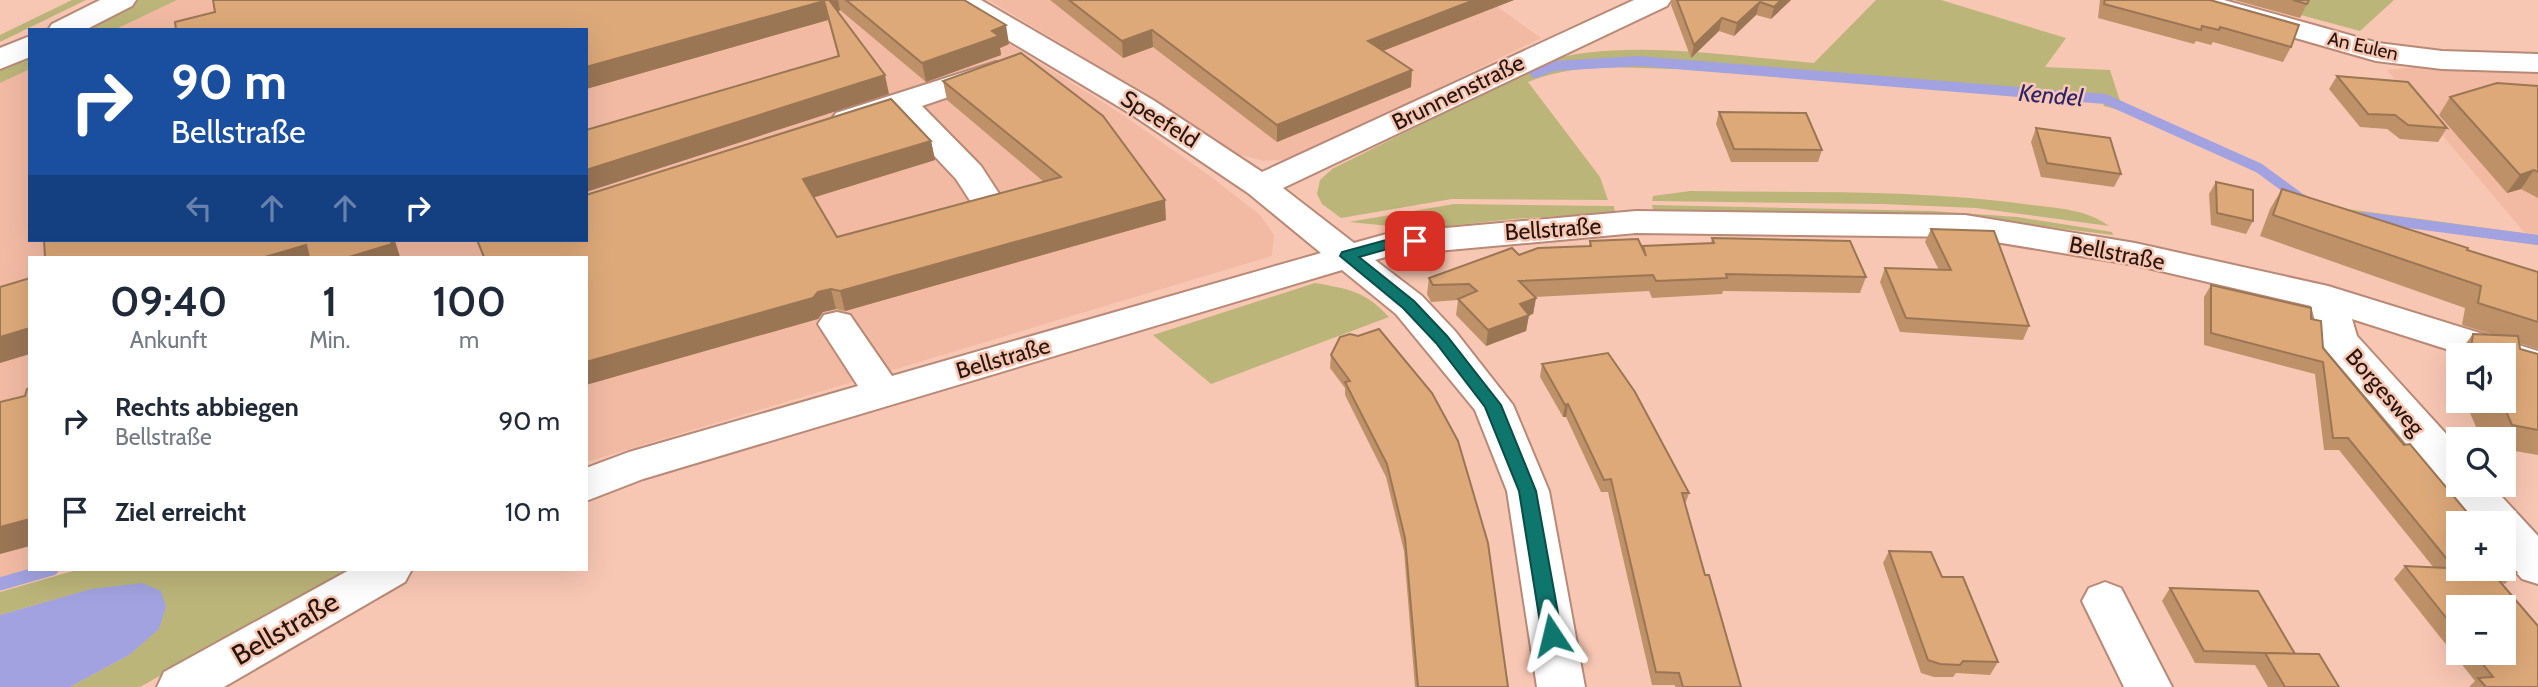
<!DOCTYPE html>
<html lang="de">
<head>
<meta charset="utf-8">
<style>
	body { margin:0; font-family:Cabin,sans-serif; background:#f6f6f7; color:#1f2937; height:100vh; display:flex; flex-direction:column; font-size:26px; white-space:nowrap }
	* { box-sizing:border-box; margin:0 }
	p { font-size:23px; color:#747a83 }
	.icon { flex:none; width:38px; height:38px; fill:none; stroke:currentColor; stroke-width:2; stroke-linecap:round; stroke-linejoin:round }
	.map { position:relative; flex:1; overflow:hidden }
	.side { position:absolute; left:28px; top:256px; width:560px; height:315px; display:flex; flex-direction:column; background:#fff; border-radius:0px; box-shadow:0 7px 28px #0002 }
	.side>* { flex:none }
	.hud { position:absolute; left:28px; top:28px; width:560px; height:214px; border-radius:0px; box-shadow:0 7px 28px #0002; background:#1a4fa0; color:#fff; overflow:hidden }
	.controls { position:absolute; left:2446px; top:343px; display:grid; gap:14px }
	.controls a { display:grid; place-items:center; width:70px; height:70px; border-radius:0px; background:#fff; box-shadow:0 7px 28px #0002; font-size:35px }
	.pin { position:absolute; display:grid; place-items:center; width:60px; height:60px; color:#fff; margin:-30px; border-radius:14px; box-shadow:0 4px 10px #0006 }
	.me { position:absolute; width:77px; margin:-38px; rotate:350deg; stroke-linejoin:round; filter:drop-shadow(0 0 5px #0008) }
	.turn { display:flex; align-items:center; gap:24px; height:147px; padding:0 28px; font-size:32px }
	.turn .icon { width:91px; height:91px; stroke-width:2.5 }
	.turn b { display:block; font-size:49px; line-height:60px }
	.lanes { display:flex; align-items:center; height:66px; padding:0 28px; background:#0003; justify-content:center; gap:35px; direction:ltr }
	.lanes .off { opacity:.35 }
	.eta { display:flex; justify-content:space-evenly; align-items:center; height:119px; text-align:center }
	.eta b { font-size:42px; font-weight:600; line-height:49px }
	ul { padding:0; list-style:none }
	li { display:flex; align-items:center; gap:21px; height:91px; padding:0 28px }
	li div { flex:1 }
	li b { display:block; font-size:26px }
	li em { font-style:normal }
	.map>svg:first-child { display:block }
	.built { fill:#f2baa3 }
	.green { fill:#bbb57a }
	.water { fill:#a1a2df }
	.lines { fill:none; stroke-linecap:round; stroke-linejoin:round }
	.stream-far1 { stroke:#a1a2df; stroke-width:10 }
	.stream { stroke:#a1a2df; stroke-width:13 }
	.minor-casing { stroke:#b78976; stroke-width:4 }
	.minor { fill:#fff; fill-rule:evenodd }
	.wall { fill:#be9168; fill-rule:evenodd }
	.shaded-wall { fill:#9b7655 }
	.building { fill:#dda979; stroke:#9b7655; stroke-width:2 }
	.route { fill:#0f766e; stroke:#0a4d48; stroke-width:2 }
	.labels { text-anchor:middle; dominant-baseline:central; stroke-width:5; stroke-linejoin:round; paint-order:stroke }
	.far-street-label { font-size:19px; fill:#27160f; stroke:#f8c7b3 }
	.street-label { font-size:23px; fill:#27160f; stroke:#f8c7b3 }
	.water-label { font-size:24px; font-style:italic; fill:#2c236a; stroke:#f8c7b3 }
	.near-street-label { font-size:28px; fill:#27160f; stroke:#f8c7b3 }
</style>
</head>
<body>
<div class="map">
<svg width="2538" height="687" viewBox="0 0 2538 687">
	<rect width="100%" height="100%" fill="#f8c7b3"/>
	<!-- built -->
	<g class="built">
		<path d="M177,0h761l179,111 93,65 50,39 14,20 -2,21 -686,206v-205h-556v312h3l-33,9v-495l30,-14v171h556v-210h-472z"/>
		<path d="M988,0h500l53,38 -247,121 -30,2 -28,-7 -85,-57z"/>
		<path d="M2446,64l92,2v169l-14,-3 -137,-162z"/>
	</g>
	<!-- green -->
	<g class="green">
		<path d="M72,0h14l-86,42v-7z"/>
		<path d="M138,0h39l-63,30h-36z"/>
		<path d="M1876,0h65l125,38 -21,29 65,3 12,37 136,58 37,27 11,3 4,9 228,31v10l-232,-32 -14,-19 -33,-22 -136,-61 -19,-5 -2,-5 -422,-32c-50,-1 -105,-7 -152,13l72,95 8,23 -156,-1 -111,19 -19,-14 -5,-10 3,-14 12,-11 214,-107c68,-25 194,-5 268,1z"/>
		<path d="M2246,0h148l-34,31z"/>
		<path d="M30,54v15l-30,14v209v-223z"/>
		<path d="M1690,191c114,2 230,-2 342,14 25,3 57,5 77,21l-133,-18 -93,-4 -231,-3 1,-5z"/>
		<path d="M1454,204l153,2h7l1,7 -102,6 -93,10 -71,-7z"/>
		<path d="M1652,205l280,6 85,6 95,15 1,3 -121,-15 -338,-7z"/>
		<path d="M1315,283c34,6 50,8 74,34l-178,67 -58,-49z"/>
		<path d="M80,569h271l-211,118h-70l59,-32 -37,-66 -92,26v-23z"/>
	</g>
	<!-- water -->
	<path class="water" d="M142,583l19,8 5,16 -7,22 -30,26 -59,32h-70v-72l91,-26z"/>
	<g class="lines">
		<!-- stream-far1 -->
		<g class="stream-far1">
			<path d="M1535,73l18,-7 85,-5 467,38 154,69 45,33"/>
			<path d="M2363,217l175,23"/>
		</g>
		<!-- stream -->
		<path class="stream" d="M0,584l52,-15"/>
		<defs>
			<g id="minor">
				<path d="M100,0h36l-4,6 -47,24h-37l4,-6z"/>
				<path d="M947,0h34l172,100 109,72 372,-172h37l-4,6 -384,182 71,55 36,-10 246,-22 329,4 170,28 193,43 210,65v27l-34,-10v-13h-39l-113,-36 5,17 102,112v37h32l47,51v48l-16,-5 -18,-21v-35h-30l-149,-174 -5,-9 -9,-34 -176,-41 -170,-28 -329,-4 -243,22 -18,5 47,36 33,35 58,74 36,86 36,196h-48l-30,-196 -32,-81 -79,-96 -54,-44 -699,209 -57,22v-33l43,-16 229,-66 -40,-62 6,-9 13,-3 13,3 42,61 429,-123 -73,-60 -117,-79 -180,-108z"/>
				<path d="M2179,0h45l154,43 64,8 96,3v18l-96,-3 -66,-8 -193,-55z"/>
				<path d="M30,36v21l-30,12v-21z"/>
				<path d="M996,62l11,3 4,6 -4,6 -85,29 59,60 26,40 -5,7 -12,3 -12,-3 -22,-34 -61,-65 -48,16 -11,-3 -5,-7 5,-7z"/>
				<path d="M351,569h61l-7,13 -181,105h-67l7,-15z"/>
				<path d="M2105,582l16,6 51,99h-48l-42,-86 7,-13z"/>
			</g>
		</defs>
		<!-- minor casing -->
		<use href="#minor" class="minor-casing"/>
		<!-- minor -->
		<use href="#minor" class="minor"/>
	</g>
	<!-- wall -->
	<g class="wall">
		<path d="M213,0h751l45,44 -9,4 1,7 -75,27 -86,-72 -2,2 51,82 -303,98v-62l252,-74 -10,-36 -242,69v-59l-371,-18z"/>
		<path d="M1050,0h464l-131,51 28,36 -134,55 -124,-95 -30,11z"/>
		<path d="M1672,0h119l-20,19 -15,-4 -22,21 -15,-5 -28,27 -20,-53z"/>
		<path d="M2100,0h110l81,47 -8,15 -70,-20 -2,3 -15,-4 -2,3 -96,-26z"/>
		<path d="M2234,0h75l-9,18z"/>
		<path d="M2337,76l110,52 -9,14 -38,-3 -13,-10 -27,-2 -31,-38z"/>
		<path d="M943,81l223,139 -321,91 -9,-2 -13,3 -5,7 -232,-62 345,-116 4,19 -121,37 23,40 207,-55 -97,-82z"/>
		<path d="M2538,86v112l-17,-9 -14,4 -68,-78 11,-18z"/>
		<path d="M1719,112l103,38 -4,12h-87l-15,-38z"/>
		<path d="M2036,128l85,46 -7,13 -73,-10 -10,-35z"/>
		<path d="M2216,182l37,39 -7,13 -35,-9 -2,-31z"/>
		<path d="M2282,189l185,61 71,22v77l-19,-6 1,6 18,5v101l-34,-6v-10h-13l-4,-8 -10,-2 -7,-16 -11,-3 -7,-20 5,-35 16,-21 21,1 -32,-10 3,-17 -205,-72 10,-27zM2459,355h45v46h-45z"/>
		<path d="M1931,229l98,97 -6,14 -123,-8 -20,-50 5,-14 54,2 -14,-28z"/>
		<path d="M1712,238l154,39 -6,16 -137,-2 -1,3 -70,4 -3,-7 -114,6 1,1 -3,16 -4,1 -3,16 -40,15 -30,-31 2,-15 -27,2 -4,-8 2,-16 90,-23 70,-9 1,-5 52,7 69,-5z"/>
		<path d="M2211,285l100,34 12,29 81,97 112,127 -11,12 -3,-1 36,104h-69l6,-6 -81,-102 11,-13 29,2 -95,-118h-15l-9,-76 -111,-29v-48zM2459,607l45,46h-45z"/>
		<path d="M1340,337l168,350h-93l-11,-136 -18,-74 -41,-82v-7l-15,-20 1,-13z"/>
		<path d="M1542,364l147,129 -4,12 20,70 36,112h-66v-2h-23l-44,-193h-7l-35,-75h-3l-23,-40z"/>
		<path d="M1889,551l53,26 56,85 -8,13 -34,-2 -3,4h-19l-13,-4 -38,-110z"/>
		<path d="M2170,588l125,66 44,33h-71l-13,-22 -60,-2 -33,-62z"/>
	</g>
	<!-- shaded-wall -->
	<g class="shaded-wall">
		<path d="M829,0h9l2,10 -7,7z"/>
		<path d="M1474,0h40l-147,57 1,-16z"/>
		<path d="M1781,0h10l-20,19 3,-12z"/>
		<path d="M824,1l4,19 -242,69v-22z"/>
		<path d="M1760,2l-4,13 -22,21 3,-13z"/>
		<path d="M1722,18l-3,13 -28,27 3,-13z"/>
		<path d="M1006,25l3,19 -9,4 1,7 -75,27 -4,-19z"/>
		<path d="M1152,30l1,17 -30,11 -1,-17z"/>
		<path d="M1412,70l-1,17 -134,55v-17z"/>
		<path d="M885,75l4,19 -303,98v-22z"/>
		<path d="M931,141l4,19 -126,39 -6,-20z"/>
		<path d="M2534,170l-13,19 -14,4 13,-18z"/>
		<path d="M1165,200l1,20 -321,91 -5,-20z"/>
		<path d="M390,240h11l-6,1 5,16h-51z"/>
		<path d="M306,245l7,12h-48z"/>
		<path d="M831,289l5,20 -13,3 -5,7 -232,66v-23z"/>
		<path d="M1536,298l-3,16 -4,1 -3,16 -40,15 2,-16 32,-26z"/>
		<path d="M30,328v26l-30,9v-26z"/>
		<path d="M1568,404l-2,13h-3l2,-12z"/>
		<path d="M30,519v27l-30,8v-27z"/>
	</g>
	<!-- building -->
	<g class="building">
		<path d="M213,0h616l56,75 -299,95v-40l253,-74 -15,-55 -238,66v-37h-410l-1,-8 40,-10z"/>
		<path d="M846,0h118l42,25 -14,6 7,5 -77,27z"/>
		<path d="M1069,0h405l-106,41 44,29 -135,55 -125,-95 -30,11z"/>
		<path d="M1677,0h104l-7,7 -14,-5 -23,21 -15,-5 -28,27z"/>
		<path d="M2105,0h105l89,25 -8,22 -71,-20 -1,3 -17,-4 -1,4 -97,-26z"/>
		<path d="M2293,0h16l-2,4z"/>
		<path d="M1021,53l82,63 62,84 -325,91 -9,-2 -13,3 -5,6 -227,64v-105h-102l-7,-17h109v-45l305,-96 40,42 -128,38 34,58 224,-60 -118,-96z"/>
		<path d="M2337,76l71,6 39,46 -39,-3 -13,-10 -27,-1z"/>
		<path d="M2497,83l41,3v86l-4,-2 -14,5 -70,-78z"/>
		<path d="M1719,112l87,1 16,37 -88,-1z"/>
		<path d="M2036,128l74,10 11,36 -74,-11z"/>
		<path d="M2216,182l37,8v31l-36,-8z"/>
		<path d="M2282,189l186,59 -1,2 71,22v50l-60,-19 3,-17 -208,-71z"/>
		<path d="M1931,229l63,2 35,95 -123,-8 -21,-50 66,2z"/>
		<path d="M1712,238l138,3 16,36 -140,-3 1,4 -71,3 -3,-6 -134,6 17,17 -16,6 9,11 -41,15 -30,-31 19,-8 -8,-7 -36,1 -4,-7 83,-30 7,7 19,-7 53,-2 -1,-5 48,-2 8,17 -3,-10 71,-3z"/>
		<path d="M44,240h346l2,4 -43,13h-40l-3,-12 -41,12h-220z"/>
		<path d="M30,278v50l-30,9v-50z"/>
		<path d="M2211,285l100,23v11l10,2 2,27 81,97 6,-1 66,79h-17v46h45v-11l12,14 -61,-3 -107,-131h-15l-10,-76 -112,-29z"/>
		<path d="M1379,329l53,64 26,48 30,102 20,144h-90l-13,-149 -18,-74 -42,-82 5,-1 -19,-26 9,-18 10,-3 8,2z"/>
		<path d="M2473,334l45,2 2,13 18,5v76l-26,-5 -7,-16 -10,-2 -3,-6h12v-46h-34z"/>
		<path d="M1608,353l27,39 54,101h-7l23,82h4l32,112h-58l-4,-14 -23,-1 -45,-193 -7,1 -36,-76 -3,1 -23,-41z"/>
		<path d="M30,388v131l-30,8v-125l25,-6 2,-7z"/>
		<path d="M1889,551l42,1 11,25h21l35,85 -35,-1 -3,4 -20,-1 -12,-4z"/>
		<path d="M2405,566l85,4 48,56v61h-52l-8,-9 15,-1 -19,-24h30v-46h-45v27z"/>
		<path d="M2170,588l88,3 37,63 -91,-3z"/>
		<path d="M2265,653l54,1 20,33h-54z"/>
	</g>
	<!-- route -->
	<path class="route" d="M1415,237l7,4 -2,3 -29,4 -32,9 55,44 33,35 54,69 35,86 26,144 -3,5 -7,3 -7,-3 -3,-5 -23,-144 -34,-84 -49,-64 -33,-35 -63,-52 2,-4 48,-13z"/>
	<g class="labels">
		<!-- far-street labels -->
		<g class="far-street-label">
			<text transform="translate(2363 46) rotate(13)">An Eulen</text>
		</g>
		<!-- street labels -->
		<g class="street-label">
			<text transform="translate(1458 92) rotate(-26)">Brunnenstraße</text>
			<text transform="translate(1160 119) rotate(32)">Speefeld</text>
			<text transform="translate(1553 229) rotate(-4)">Bellstraße</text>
			<text transform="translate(2117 253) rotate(11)">Bellstraße</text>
			<text transform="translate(1003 358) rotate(-16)">Bellstraße</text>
			<text transform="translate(2385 392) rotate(49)">Borgesweg</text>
		</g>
		<!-- water labels -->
		<g class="water-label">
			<text transform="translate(2051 95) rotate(5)">Kendel</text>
		</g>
		<!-- near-street labels -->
		<g class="near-street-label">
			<text transform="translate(285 628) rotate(-30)">Bellstraße</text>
		</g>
	</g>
</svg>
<div class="controls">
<a><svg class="icon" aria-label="sound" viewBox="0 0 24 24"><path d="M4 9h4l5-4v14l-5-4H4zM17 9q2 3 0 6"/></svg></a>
<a><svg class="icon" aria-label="search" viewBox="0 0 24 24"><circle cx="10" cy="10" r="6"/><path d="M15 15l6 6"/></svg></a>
<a>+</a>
<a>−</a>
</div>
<div class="pin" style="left:1415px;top:241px;background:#d93025"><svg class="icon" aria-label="arrive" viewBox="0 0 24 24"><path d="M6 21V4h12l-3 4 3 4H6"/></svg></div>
<svg class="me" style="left:1552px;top:635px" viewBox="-20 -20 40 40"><path d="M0-17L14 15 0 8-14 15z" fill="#0f766e" stroke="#fff" stroke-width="4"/></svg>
<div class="hud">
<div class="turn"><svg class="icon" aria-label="right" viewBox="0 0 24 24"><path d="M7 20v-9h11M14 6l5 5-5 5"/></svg><div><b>90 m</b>Bellstraße</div></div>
<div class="lanes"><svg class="icon off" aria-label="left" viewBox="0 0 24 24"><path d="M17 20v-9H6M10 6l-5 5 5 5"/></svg><svg class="icon off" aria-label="ahead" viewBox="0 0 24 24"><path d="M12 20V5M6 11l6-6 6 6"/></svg><svg class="icon off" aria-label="ahead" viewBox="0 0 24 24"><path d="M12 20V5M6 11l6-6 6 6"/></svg><svg class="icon" aria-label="right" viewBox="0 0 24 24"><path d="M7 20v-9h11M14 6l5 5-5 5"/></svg></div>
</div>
<section class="side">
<div class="eta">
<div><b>09:40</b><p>Ankunft</p></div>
<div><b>1</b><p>Min.</p></div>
<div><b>100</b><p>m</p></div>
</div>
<ul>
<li><svg class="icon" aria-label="right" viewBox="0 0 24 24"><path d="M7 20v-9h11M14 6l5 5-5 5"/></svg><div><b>Rechts abbiegen</b><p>Bellstraße</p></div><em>90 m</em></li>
<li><svg class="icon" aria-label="arrive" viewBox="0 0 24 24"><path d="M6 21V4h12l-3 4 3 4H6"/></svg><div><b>Ziel erreicht</b></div><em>10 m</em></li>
</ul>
</section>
</div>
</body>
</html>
